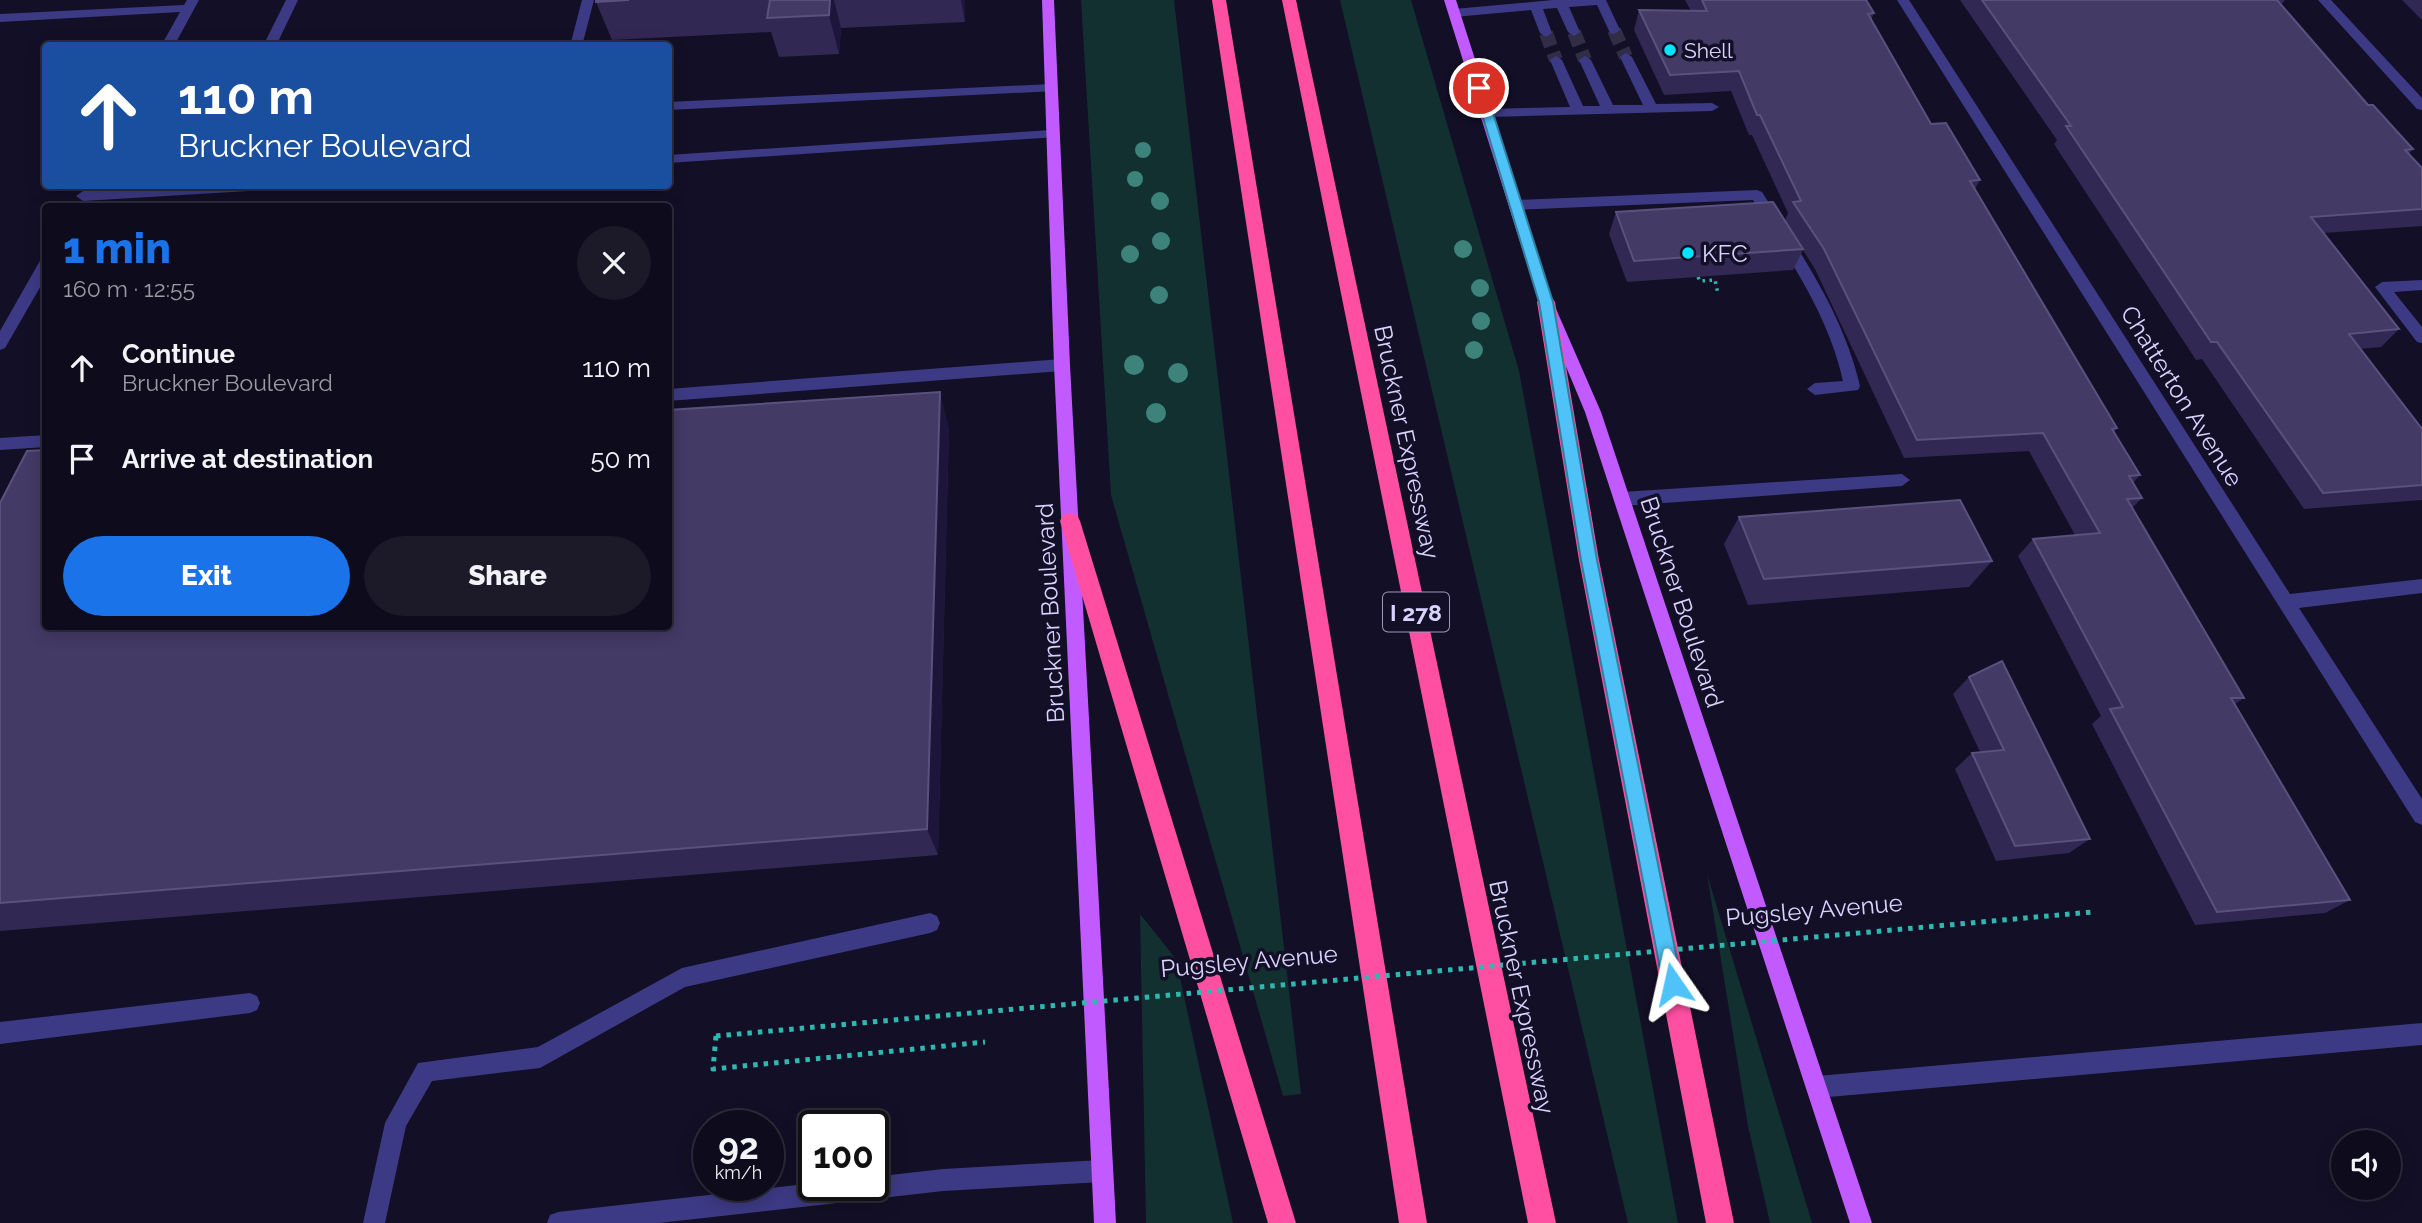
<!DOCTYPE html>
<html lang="en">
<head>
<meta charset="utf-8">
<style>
	body { margin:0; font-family:Raleway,sans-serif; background:#1c1929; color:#f1f3f6; height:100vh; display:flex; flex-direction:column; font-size:26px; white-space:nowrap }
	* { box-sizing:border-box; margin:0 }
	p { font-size:23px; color:#9b9ba3 }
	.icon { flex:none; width:38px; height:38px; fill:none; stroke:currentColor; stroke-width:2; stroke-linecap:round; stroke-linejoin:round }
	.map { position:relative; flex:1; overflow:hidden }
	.details { position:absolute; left:42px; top:203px; width:630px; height:427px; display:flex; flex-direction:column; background:#0e0b1c; border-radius:7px; box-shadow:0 4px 18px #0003,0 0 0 2px #2e2b3b }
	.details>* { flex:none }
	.hud { position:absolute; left:42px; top:42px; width:630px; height:147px; border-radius:7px; box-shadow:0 4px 18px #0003,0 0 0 2px #2e2b3b; background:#1a4fa0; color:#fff; overflow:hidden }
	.buttons { position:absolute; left:2331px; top:1130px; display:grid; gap:14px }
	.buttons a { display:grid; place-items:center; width:70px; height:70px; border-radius:50%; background:#0e0b1c; box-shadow:0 4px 18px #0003,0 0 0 2px #2e2b3b; font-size:35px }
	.speed { position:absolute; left:693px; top:1110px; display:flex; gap:14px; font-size:35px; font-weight:700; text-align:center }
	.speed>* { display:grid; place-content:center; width:91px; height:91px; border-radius:50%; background:#0e0b1c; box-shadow:0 4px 18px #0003,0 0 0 2px #2e2b3b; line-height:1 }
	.speed small { font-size:18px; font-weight:400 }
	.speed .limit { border:4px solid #111; border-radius:10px; background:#fff; color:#111 }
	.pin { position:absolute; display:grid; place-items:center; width:60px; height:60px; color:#fff; margin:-30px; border:4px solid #fff; border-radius:50%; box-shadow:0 2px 7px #0007 }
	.me { position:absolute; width:77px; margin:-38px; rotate:349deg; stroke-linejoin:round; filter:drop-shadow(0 0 5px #0008) }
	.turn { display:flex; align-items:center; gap:24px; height:147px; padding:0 21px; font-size:32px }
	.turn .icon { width:91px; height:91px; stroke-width:2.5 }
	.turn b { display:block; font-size:49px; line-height:60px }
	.round { display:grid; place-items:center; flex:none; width:74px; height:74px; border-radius:37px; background:#1c1929 }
	.overview { display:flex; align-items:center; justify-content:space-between; height:119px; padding:0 21px }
	h1 { font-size:42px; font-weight:800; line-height:52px; color:#1a73e8 }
	.action { display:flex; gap:14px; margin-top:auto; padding:14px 21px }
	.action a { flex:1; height:80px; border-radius:42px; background:#1a73e8; color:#fff; font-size:28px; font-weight:800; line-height:80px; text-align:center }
	.action a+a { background:#1c1929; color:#f1f3f6 }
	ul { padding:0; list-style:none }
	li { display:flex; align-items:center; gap:21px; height:91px; padding:0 21px }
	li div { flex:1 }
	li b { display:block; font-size:26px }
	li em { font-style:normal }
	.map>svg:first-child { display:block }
	.green { fill:#12302f }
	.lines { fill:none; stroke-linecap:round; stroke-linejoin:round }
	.minor-tunnel { stroke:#312d47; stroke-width:14; stroke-dasharray:14 7; stroke-linecap:butt }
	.path-far1 { stroke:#2fb8b0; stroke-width:3.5; stroke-dasharray:2.5 4.5; stroke-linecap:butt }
	.path { stroke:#2fb8b0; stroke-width:5; stroke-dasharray:4.5 6; stroke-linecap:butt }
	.minor { fill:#3d3a85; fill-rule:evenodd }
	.major { fill:#c25bff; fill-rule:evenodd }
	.highway { fill:#ff4fa3; fill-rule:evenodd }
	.path-bridge { stroke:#2fb8b0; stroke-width:5; stroke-dasharray:4.5 6; stroke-linecap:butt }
	.tree { fill:#3d827b }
	.wall { fill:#312854 }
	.shaded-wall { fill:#1d163a }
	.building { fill:#433a66; stroke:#5a527e; stroke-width:2 }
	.route { fill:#4fc3f7; stroke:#337fa1; stroke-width:2 }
	.poi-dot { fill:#00e5ff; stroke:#130f26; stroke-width:2.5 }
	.labels { text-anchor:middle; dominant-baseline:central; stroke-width:7; stroke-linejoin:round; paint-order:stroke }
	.far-poi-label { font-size:21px; fill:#d9d4ff; stroke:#130f26; text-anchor:start }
	.shield { fill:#130f26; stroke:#9e99be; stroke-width:2 }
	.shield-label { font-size:23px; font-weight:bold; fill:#d9d4ff }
	.poi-label { font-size:24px; fill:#d9d4ff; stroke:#130f26; text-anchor:start }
	.street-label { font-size:24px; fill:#d9d4ff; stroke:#130f26 }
</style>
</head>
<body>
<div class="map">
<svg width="2422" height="1223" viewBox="0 0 2422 1223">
	<rect width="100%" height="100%" fill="#130f26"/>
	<!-- green -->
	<g class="green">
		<path d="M1081,0h93l127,1094 -18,2 -172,-601z"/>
		<path d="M1340,0h71l108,371 159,852h-50z"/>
		<path d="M1707,874l105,349h-42l-22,-97z"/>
		<path d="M1140,914l36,45 57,264h-87z"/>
	</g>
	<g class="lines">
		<!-- minor-tunnel -->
		<g class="minor-tunnel">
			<path d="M1614,30l12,27"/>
			<path d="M1574,32l11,28"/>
			<path d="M1546,33l10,27"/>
		</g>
		<!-- path-far1 -->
		<path class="path-far1" d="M1698,277l2,4 15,-1 3,14"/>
		<!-- path -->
		<path class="path" d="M716,1036l-3,33 272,-27"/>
		<!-- minor -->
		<g class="minor">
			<path d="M187,0h12l-25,46h-13l19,-34 -180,10v-8l184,-9z"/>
			<path d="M286,0h12l-22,46h-13z"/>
			<path d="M582,0h12l-12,46h-12z"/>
			<path d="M1553,0h53l14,30 -6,4 -4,-1 -13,-28 -28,2 11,25 -6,4 -6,-4 -11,-24 -14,1 9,24 -6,4 -6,-4 -9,-23 -77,7 -6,-4 6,-4z"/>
			<path d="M1897,0h12l381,594 132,-15v14l-123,15 123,191v26l-7,-3z"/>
			<path d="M2318,0h13l91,98v12l-5,-1z"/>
			<path d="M1626,53l6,4 24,47 56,-1 7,4 -7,4 -224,6 -7,-4 7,-4 82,-2 -20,-47 6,-4 6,4 21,46h17l-21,-46 6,-4 6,4 22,45h30l-23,-48z"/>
			<path d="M1051,84l6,4 -1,3 -388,19v-8z"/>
			<path d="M1052,130l5,1v6l-389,26v-8z"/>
			<path d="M181,186h75l-7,5 -166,10 -7,-5 7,-5z"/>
			<path d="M1757,190l5,2c39,62 81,121 98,194l-2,4 -43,5 -8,-6 8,-6 28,-2c-15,-68 -55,-123 -90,-181l-238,10 -7,-5 7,-5z"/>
			<path d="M46,258v19l-41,71 -5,2v-19l41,-72z"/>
			<path d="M2422,280v10l-28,2 28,35v16l-5,-1 -42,-55 7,-5z"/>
			<path d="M1062,359l8,6 -8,6 -394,30v-12z"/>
			<path d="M46,435v12l-46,3v-12z"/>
			<path d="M1902,474l8,6 -8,6 -280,20 -6,-2 -2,-5 2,-5 6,-2z"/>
			<path d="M930,913l7,3 3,7 -3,7 -7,3 -245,54 -145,81 -108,13 -26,45 -21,97h-22l22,-100 33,-60 120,-16 144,-79z"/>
			<path d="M250,993l7,3 3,7 -3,7 -7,3 -250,31v-22z"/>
			<path d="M2422,1023v22l-605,53 -8,-3 -3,-8 3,-8 8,-3z"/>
			<path d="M1102,1160l8,3 3,8 -3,8 -8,3 -159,9 -284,32h-112l3,-8 8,-3 256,-29 59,2v-8l70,-8z"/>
		</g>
		<!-- major -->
		<g class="major">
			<path d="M1042,0h12l16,365 46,858h-22l-40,-858z"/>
			<path d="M1444,0h12l97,302 48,110 271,811h-22l-265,-811 -46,-110z"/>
		</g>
		<!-- highway -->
		<g class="highway">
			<path d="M1212,0h14l201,1223h-28z"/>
			<path d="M1282,0h14l260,1223h-28z"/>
			<path d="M1546,296l6,2 3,4 44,258 135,663h-28l-127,-663 -42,-258 3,-4z"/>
			<path d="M1070,513l7,2 3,6 216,702h-28l-208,-702 3,-6z"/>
		</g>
		<!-- path-bridge -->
		<path class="path-bridge" d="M716,1036l1376,-124"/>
	</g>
	<!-- trees -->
	<g class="tree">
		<circle cx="1143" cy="150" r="8"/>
		<circle cx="1135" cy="179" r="8"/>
		<circle cx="1160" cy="201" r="9"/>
		<circle cx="1161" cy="241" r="9"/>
		<circle cx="1463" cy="249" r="9"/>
		<circle cx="1130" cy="254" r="9"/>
		<circle cx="1480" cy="288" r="9"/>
		<circle cx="1159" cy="295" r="9"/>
		<circle cx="1481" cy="321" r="9"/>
		<circle cx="1474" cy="350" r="9"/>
		<circle cx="1134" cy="365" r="10"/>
		<circle cx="1178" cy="373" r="10"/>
		<circle cx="1156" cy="413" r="10"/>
	</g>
	<!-- wall -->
	<g class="wall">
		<path d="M596,0h369v22l-124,6 -2,26 -60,3 -8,-25 -159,8 -16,-38z"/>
		<path d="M1685,0h181l8,13 -3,7 60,104 49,56 -5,9 142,239 -3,4 26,43 -7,8 9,15 -10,10 112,190 -9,6 115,196 -25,13 -130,12 -103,-201 9,-8 -83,-160 15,-17 42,-4 -46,-84 -125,7 -89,-189 -12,-19 -10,20 -166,12 -18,-48 7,-22 169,8 3,-7 -36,-78h-3l-18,-44 -67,4 -30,-65 5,-20 52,1z"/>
		<path d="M1960,0h325l-4,5 87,100 45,44 -4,5 13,14v58l-98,7 75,96 -18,18 -21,2 62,80v71l-118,9 -102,-150 -6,1 -142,-216 3,-4z"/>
		<path d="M2402,0h20v20z"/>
		<path d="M949,428l-11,427 -938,76v-428z"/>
		<path d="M1739,517l253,44 -23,26 -221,18 -24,-61z"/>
		<path d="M1969,677l121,162 -21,14 -73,8 -41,-92 17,-16 8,-1 -27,-58z"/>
	</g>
	<!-- shaded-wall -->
	<g class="shaded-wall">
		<path d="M830,0h4l7,28 -2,26 -10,-39z"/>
		<path d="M961,0h4v22z"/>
		<path d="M940,392l9,36 -11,427 -11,-26z"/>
	</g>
	<!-- building -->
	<g class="building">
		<path d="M596,0h33l-33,2z"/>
		<path d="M770,0h60l-1,15 -62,3z"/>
		<path d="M1702,0h164l8,13 -6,1 63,110 15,-1 34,57 -10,1 147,247 -5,1 28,46 -11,1 13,22 -15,1 117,199h-13l119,202 -133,12 -107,-203 13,-2 -90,-168 67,-6 -57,-100 -126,7 -93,-191 -31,-47 8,-1 -41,-86h-3l-18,-44 -69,4 -31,-65 68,1z"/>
		<path d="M1982,0h295l91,105h5l40,44 -8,1 17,18v41l-111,8 88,112 -50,5 73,95v56l-99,8 -106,-151h-6l-145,-216h5z"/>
		<path d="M1773,202l30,47 -169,12 -18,-49z"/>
		<path d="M940,392l-13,437 -927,74v-400l27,-52 19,-1v176h622v-216z"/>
		<path d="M1960,500l32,61 -228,18 -25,-62z"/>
		<path d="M2002,661l88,178 -75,7 -43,-93 32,-3 -35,-73z"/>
	</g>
	<!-- route -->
	<path class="route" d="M1479,85l6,3 68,214 44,258 85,424 -3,7 -6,3 -7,-3 -3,-7 -82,-424 -42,-258 -65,-214z"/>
	<!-- markers -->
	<g class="poi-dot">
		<circle cx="1670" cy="50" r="7"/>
		<circle cx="1688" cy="253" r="7"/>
	</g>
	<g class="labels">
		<!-- far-poi labels -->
		<g class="far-poi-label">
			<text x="1684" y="50">Shell</text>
		</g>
		<!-- shield labels -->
		<rect class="shield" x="1383" y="592.5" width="66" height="39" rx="5"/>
		<g class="shield-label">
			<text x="1416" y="612">I 278</text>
		</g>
		<!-- poi labels -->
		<g class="poi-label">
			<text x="1702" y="253">KFC</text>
		</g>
		<!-- street labels -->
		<g class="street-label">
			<text transform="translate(2182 396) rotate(58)">Chatterton Avenue</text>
			<text transform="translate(1407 442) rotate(78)">Bruckner Expressway</text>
			<text transform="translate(1682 602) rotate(72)">Bruckner Boulevard</text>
			<text transform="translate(1050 613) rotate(-93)">Bruckner Boulevard</text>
			<text transform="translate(1814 910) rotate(-5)">Pugsley Avenue</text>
			<text transform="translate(1249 961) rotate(-5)">Pugsley Avenue</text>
			<text transform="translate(1522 997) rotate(78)">Bruckner Expressway</text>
		</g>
	</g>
</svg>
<div class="buttons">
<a><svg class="icon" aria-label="sound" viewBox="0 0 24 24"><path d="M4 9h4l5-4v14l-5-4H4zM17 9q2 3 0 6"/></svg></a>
</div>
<div class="speed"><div>92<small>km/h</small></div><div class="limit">100</div></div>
<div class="pin" style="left:1479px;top:88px;background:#d93025"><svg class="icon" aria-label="arrive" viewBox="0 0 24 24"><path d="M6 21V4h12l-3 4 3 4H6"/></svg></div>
<svg class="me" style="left:1673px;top:984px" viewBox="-20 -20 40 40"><path d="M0-17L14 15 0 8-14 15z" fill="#4fc3f7" stroke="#fff" stroke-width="4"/></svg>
<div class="hud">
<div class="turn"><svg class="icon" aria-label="ahead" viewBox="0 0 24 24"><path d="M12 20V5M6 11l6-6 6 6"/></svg><div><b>110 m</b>Bruckner Boulevard</div></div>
</div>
<section class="details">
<div class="overview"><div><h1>1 min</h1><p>160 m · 12:55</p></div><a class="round"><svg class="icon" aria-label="close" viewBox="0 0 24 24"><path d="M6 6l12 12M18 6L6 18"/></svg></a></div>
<ul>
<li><svg class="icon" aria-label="ahead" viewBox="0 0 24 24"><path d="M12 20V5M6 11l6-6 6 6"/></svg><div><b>Continue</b><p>Bruckner Boulevard</p></div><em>110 m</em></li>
<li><svg class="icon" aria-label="arrive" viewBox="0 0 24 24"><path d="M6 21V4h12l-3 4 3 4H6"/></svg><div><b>Arrive at destination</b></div><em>50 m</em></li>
</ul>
<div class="action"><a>Exit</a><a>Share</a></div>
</section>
</div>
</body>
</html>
